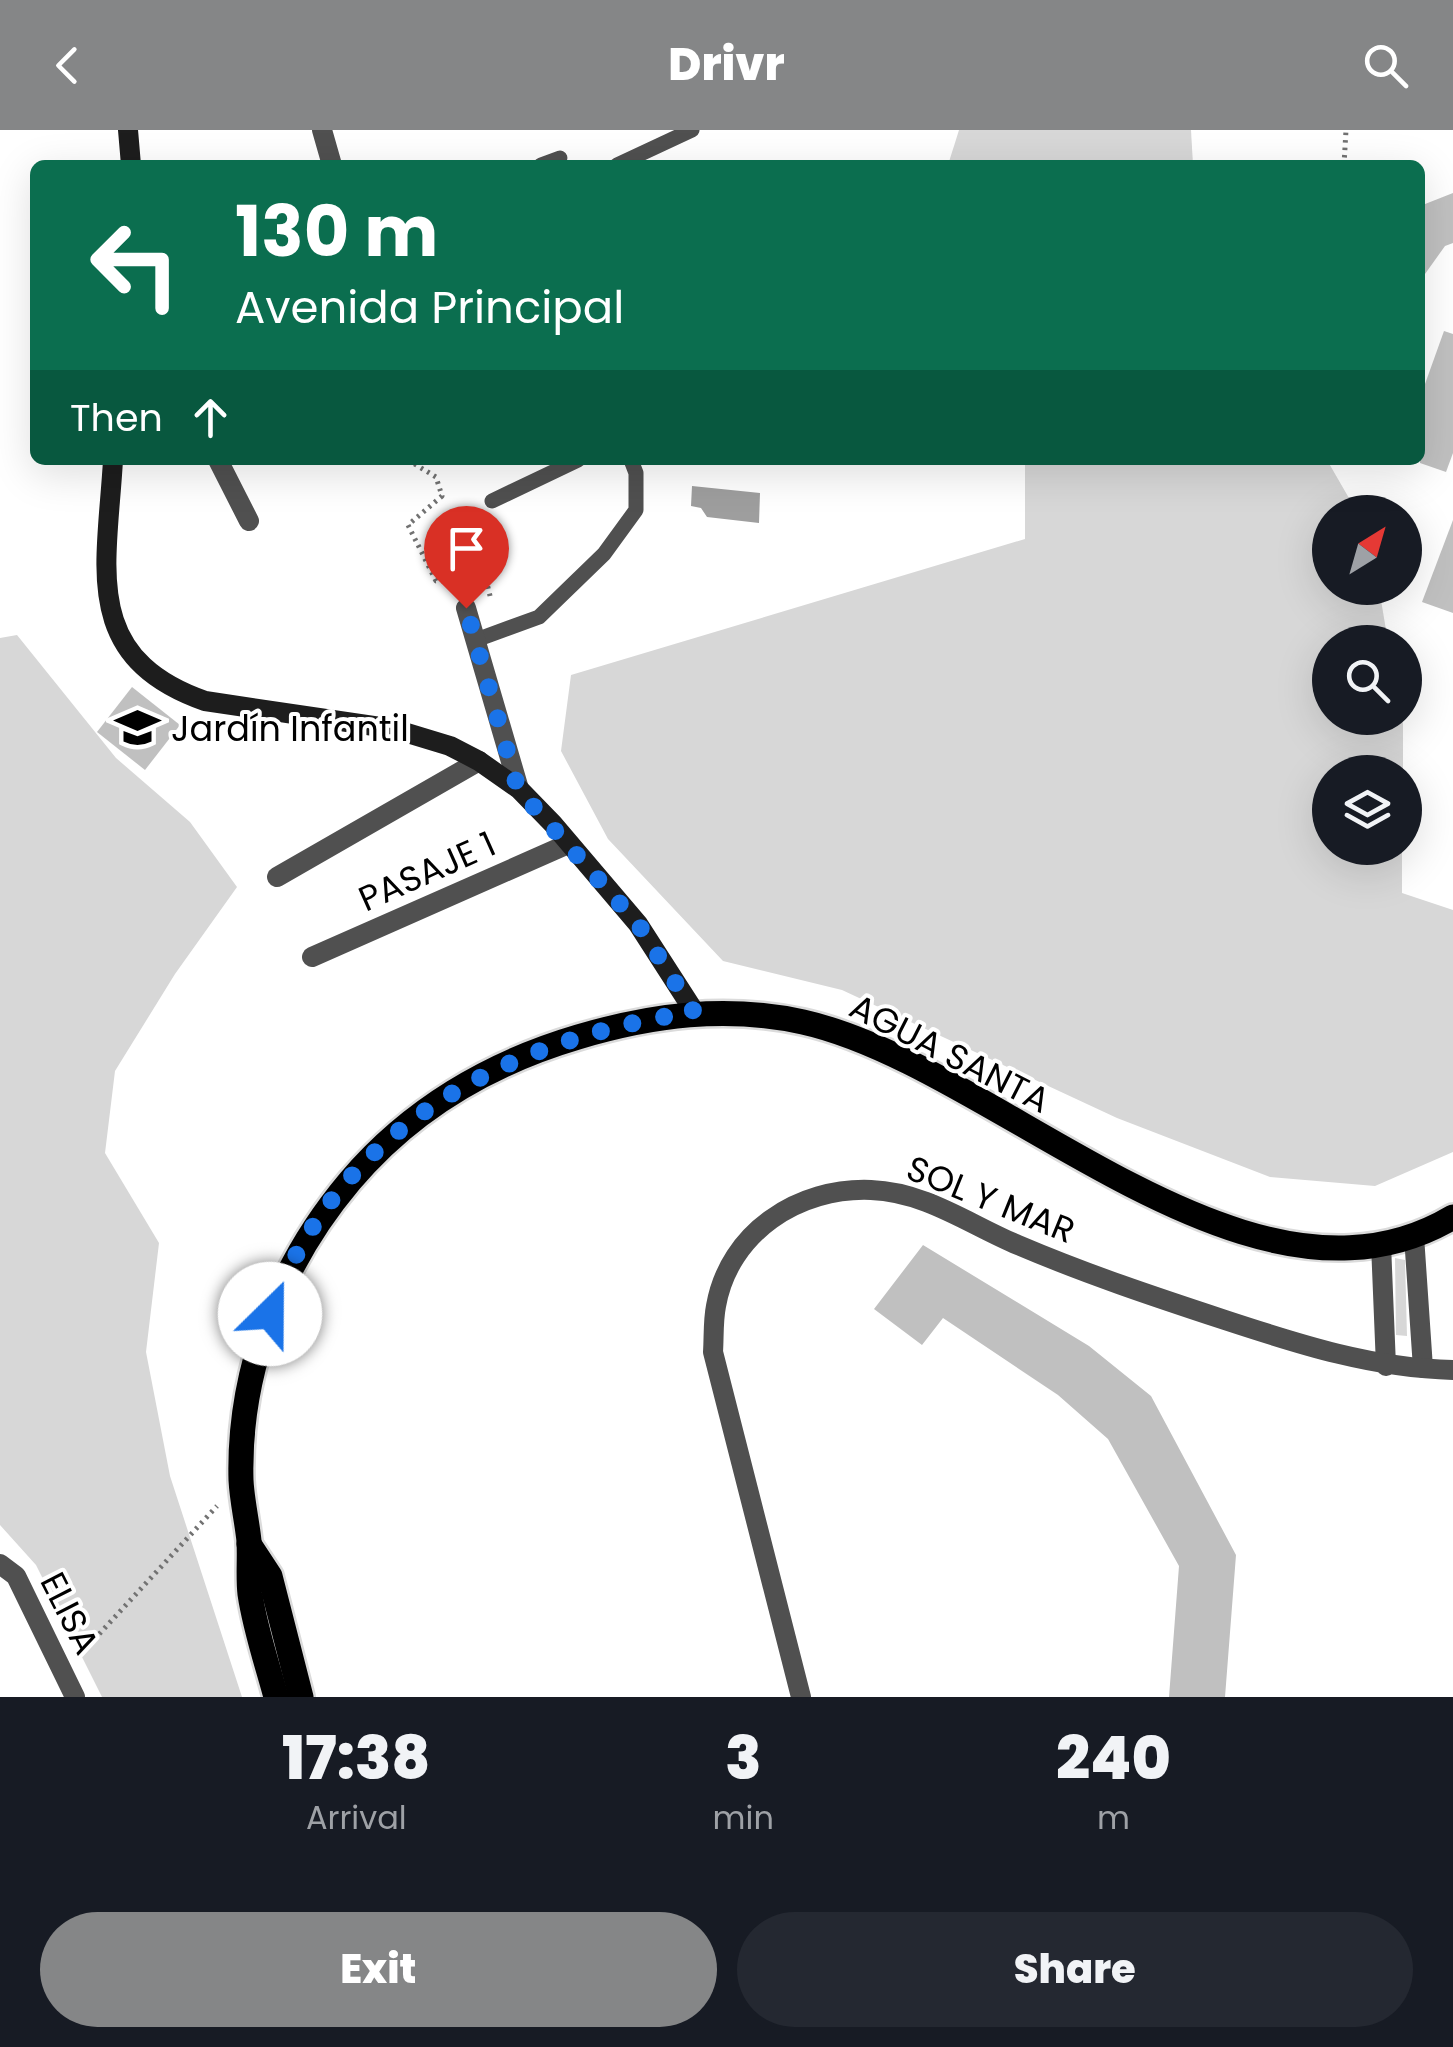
<!DOCTYPE html>
<html lang="en">
<head>
<meta charset="utf-8">
<style>
	body { margin:0; font-family:Poppins,sans-serif; background:#242831; color:#f1f3f6; height:100vh; display:flex; flex-direction:column; font-size:38px; white-space:nowrap }
	* { box-sizing:border-box; margin:0 }
	p { font-size:32px; color:#9ea1a6 }
	.icon { flex:none; width:55px; height:55px; fill:none; stroke:currentColor; stroke-width:2; stroke-linecap:round; stroke-linejoin:round }
	.map { position:relative; height:1567px; overflow:hidden }
	.panel { display:flex; flex-direction:column; background:#171b24; flex:1 }
	.panel>* { flex:none }
	.top-card { position:absolute; left:30px; top:30px; width:1395px; height:305px; border-radius:15px; box-shadow:0 10px 40px #0002; background:#0b6e4f; color:#fff; overflow:hidden }
	.needle { width:65px; rotate:37deg }
	.controls { position:absolute; left:1312px; top:365px; display:grid; gap:20px }
	.controls a { display:grid; place-items:center; width:110px; height:110px; border-radius:50%; background:#171b24; box-shadow:0 10px 40px #0002; font-size:50px }
	.pin { position:absolute; display:grid; place-items:center; width:85px; height:85px; color:#fff; margin:-102px -42px; border-radius:50% 50% 50% 0; rotate:-45deg; box-shadow:0 0 10px #0007 }
	.pin .icon { rotate:45deg }
	.me { position:absolute; width:110px; margin:-55px; rotate:23deg; stroke-linejoin:round; filter:drop-shadow(0 0 8px #0008) }
	.turn { display:flex; align-items:center; gap:35px; height:210px; padding:0 40px; font-size:45px }
	.turn .icon { width:130px; height:130px; stroke-width:2.5 }
	.turn b { display:block; font-size:70px; line-height:85px }
	.then { display:flex; align-items:center; height:95px; padding:0 40px; background:#0003; gap:20px; font-size:38px }
	.eta { display:flex; justify-content:space-evenly; align-items:center; height:170px; text-align:center }
	.eta b { font-size:60px; font-weight:800; line-height:70px }
	.action { display:flex; gap:20px; margin-top:auto; padding:20px 40px }
	.action a { flex:1; height:115px; border-radius:60px; background:#858687; color:#fff; font-size:40px; font-weight:800; line-height:115px; text-align:center }
	.action a+a { background:#242831; color:#f1f3f6 }
	header { display:flex; justify-content:space-between; align-items:center; height:130px; padding:0 40px; background:#858687; color:#fff; font-size:45px; font-weight:800 }
	.map>svg:first-child { display:block }
	.green { fill:#d7d7d7 }
	.water { fill:#9e9e9e }
	.building { fill:#c0c0c0 }
	.lines { fill:none; stroke-linecap:round; stroke-linejoin:round }
	.primary-casing { stroke:#dbdbdb; stroke-width:30 }
	.path { stroke:#727272; stroke-width:5; stroke-dasharray:2.5 5; stroke-linecap:butt }
	.lane { stroke:#505050; stroke-width:15 }
	.street { stroke:#505050; stroke-width:20 }
	.secondary { stroke:#1d1d1d; stroke-width:20 }
	.primary { stroke:#000; stroke-width:25 }
	.route { stroke:#1a73e8; stroke-width:18; stroke-dasharray:0 32.4 }
	.labels { text-anchor:middle; dominant-baseline:central; stroke-width:8; stroke-linejoin:round; paint-order:stroke }
	.poi-label { font-size:35px; fill:#000; stroke:#fff; text-anchor:start }
	.street-label { font-size:35px; fill:#000; stroke:#fff }
</style>
</head>
<body>
<header><svg class="icon" aria-label="back" viewBox="0 0 24 24"><path d="M15 5l-7 7 7 7"/></svg>Drivr<svg class="icon" aria-label="search" viewBox="0 0 24 24"><circle cx="10" cy="10" r="6"/><path d="M15 15l6 6"/></svg></header>
<div class="map">
<svg width="1453" height="1567" viewBox="0 0 1453 1567">
	<rect width="100%" height="100%" fill="#fff"/>
	<!-- green -->
	<g class="green">
		<path d="M959,0h232l2,35h-245z"/>
		<path d="M1025,330h302l30,52h-27v76h49l9,54h-58v76h72l1,6v48h-73v76h72v45l51,17v242l-78,34 -105,-9 -153,-59 -275,-128 -119,-29 -115,-122 -47,-88 10,-76 454,-136z"/>
		<path d="M17,505l99,123 74,64 47,65 -62,87 -60,97 -10,82 54,90 -13,109 24,124 72,221h-140l-66,-132 -36,-40v-887z"/>
		<path d="M1395,1128l10,2 2,76 -11,-1z"/>
	</g>
	<!-- water -->
	<path class="water" d="M692,356l68,7 -1,30 -52,-6 -6,-9 -10,-2z"/>
	<!-- building -->
	<g class="building">
		<path d="M1453,63v50l-8,3 -25,35v-75z"/>
		<path d="M1444,201l9,3v119l-7,19 -26,-9v-65z"/>
		<path d="M1453,390v93l-31,-11z"/>
		<path d="M132,557l48,38 -35,45 -48,-38z"/>
		<path d="M923,1115l166,101 62,50 85,159 -11,142h-56l10,-131 -71,-127 -50,-44 -115,-77 -21,27 -48,-36z"/>
	</g>
	<g class="lines">
		<defs>
			<g id="primary">
				<path d="M249,1414l21,32 31,121"/>
				<path d="M276,1567c-9,-34 -21,-68 -26,-103 -2,-17 0,-35 -1,-53 -2,-20 -7,-40 -8,-61 -3,-110 39,-216 109,-299 60,-71 140,-118 228,-144 74,-22 148,-32 225,-15 194,43 445,317 650,195"/>
			</g>
		</defs>
		<!-- primary casing -->
		<use href="#primary" class="primary-casing"/>
		<!-- path -->
		<g class="path">
			<path d="M1344,35l2,-35"/>
			<path d="M408,330l28,17 6,19 -34,29 28,56 50,-2 5,21"/>
			<path d="M79,1526l138,-150"/>
		</g>
		<!-- lane -->
		<g class="lane">
			<path d="M541,35l19,-7"/>
			<path d="M617,35l75,-35"/>
			<path d="M492,371l86,-41"/>
			<path d="M476,510l63,-23 65,-63 32,-44v-37l-5,-13"/>
		</g>
		<!-- street -->
		<g class="street">
			<path d="M322,0l10,35"/>
			<path d="M218,330l31,61"/>
			<path d="M466,478l53,181"/>
			<path d="M277,747l202,-116"/>
			<path d="M312,827l256,-113"/>
			<path d="M1414,1106l9,132"/>
			<path d="M1381,1114l5,122"/>
			<path d="M0,1434l16,12 59,121"/>
			<path d="M801,1567l-88,-345c1,-15 0,-31 3,-46 13,-74 83,-119 155,-116 55,2 99,35 147,55 68,29 137,52 207,75 76,25 148,48 228,50"/>
		</g>
		<!-- secondary -->
		<g class="secondary">
			<path d="M128,0l3,35"/>
			<path d="M113,330c-6,107 -33,197 92,241l189,28 56,17 29,15 40,28 34,35 85,100 56,87"/>
		</g>
		<!-- primary -->
		<use href="#primary" class="primary"/>
	</g>
	<g class="lines">
		<!-- route -->
		<path class="route" d="M270,1184c67,-187 237,-275 424,-302l-56,-88 -120,-135 -52,-181"/>
	</g>
	<!-- icons -->
	<defs>
		<symbol id="school-bare" viewBox="-9 -9 18 18"><path d="M0-5L7-2L0 1L-7-2ZM-4 1L0 2.5L4 1V4Q0 6-4 4Z" fill="#000" stroke="#fff" stroke-width="2.5" paint-order="stroke"/></symbol>
	</defs>
	<g fill-rule="evenodd">
		<use href="#school-bare" x="106" y="566" width="63" height="63"/>
	</g>
	<g class="labels">
		<!-- poi labels -->
		<g class="poi-label">
			<text x="171" y="598">Jardín Infantil</text>
		</g>
		<!-- street labels -->
		<g class="street-label">
			<text transform="translate(427 741) rotate(-24)">PASAJE 1</text>
			<text transform="translate(950 923) rotate(27)">AGUA SANTA</text>
			<text transform="translate(991 1069) rotate(22)">SOL Y MAR</text>
			<text transform="translate(70 1483) rotate(63)">ELISA</text>
		</g>
	</g>
</svg>
<div class="controls">
<a><svg class="needle" viewBox="-14 -14 28 28"><path d="M0-13l5 13h-10z" fill="#e53935"/><path d="M0 13l5-13h-10z" fill="#9ea1a6"/></svg></a>
<a><svg class="icon" aria-label="search" viewBox="0 0 24 24"><circle cx="10" cy="10" r="6"/><path d="M15 15l6 6"/></svg></a>
<a><svg class="icon" aria-label="layers" viewBox="0 0 24 24"><path d="M12 4l9 5-9 5-9-5zM3 14l9 5 9-5"/></svg></a>
</div>
<div class="pin" style="left:466px;top:478px;background:#d93025"><svg class="icon" aria-label="arrive" viewBox="0 0 24 24"><path d="M6 21V4h12l-3 4 3 4H6"/></svg></div>
<svg class="me" style="left:270px;top:1184px" viewBox="-20 -20 40 40"><circle r="19" fill="#fff"/><path d="M0-13L10 11 0 6-10 11z" fill="#1a73e8"/></svg>
<div class="top-card">
<div class="turn"><svg class="icon" aria-label="left" viewBox="0 0 24 24"><path d="M17 20v-9H6M10 6l-5 5 5 5"/></svg><div><b>130 m</b>Avenida Principal</div></div>
<div class="then">Then<svg class="icon" aria-label="ahead" viewBox="0 0 24 24"><path d="M12 20V5M6 11l6-6 6 6"/></svg></div>
</div>
</div>
<section class="panel">
<div class="eta">
<div><b>17:38</b><p>Arrival</p></div>
<div><b>3</b><p>min</p></div>
<div><b>240</b><p>m</p></div>
</div>
<div class="action"><a>Exit</a><a>Share</a></div>
</section>
</body>
</html>
